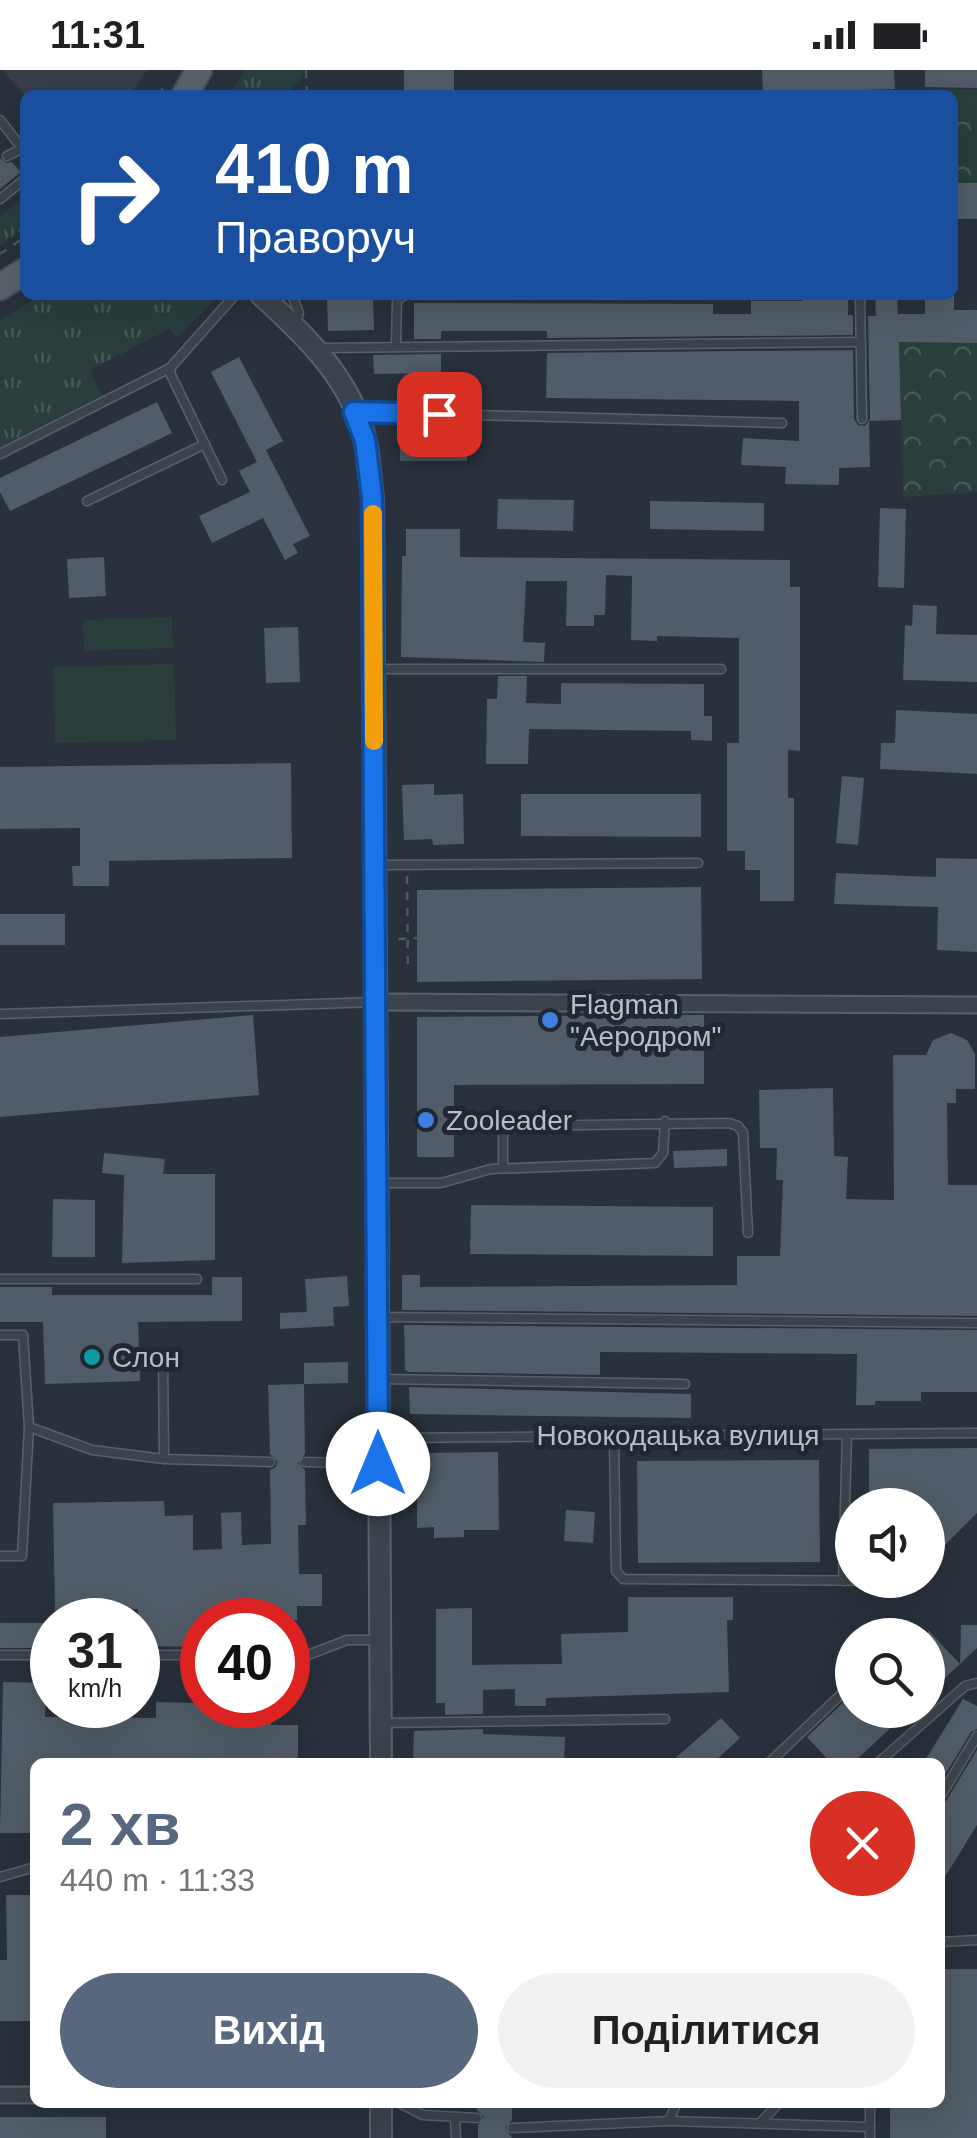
<!DOCTYPE html>
<html lang="uk">
<head>
<meta charset="utf-8">
<style>
	body { margin:0; font-family:Helvetica,sans-serif; background:#f2f2f2; color:#202124; height:100vh; display:flex; flex-direction:column; font-size:38px; white-space:nowrap }
	* { box-sizing:border-box; margin:0 }
	p { font-size:32px; color:#757577 }
	.icon { flex:none; width:55px; height:55px; fill:none; stroke:currentColor; stroke-width:2; stroke-linecap:round; stroke-linejoin:round }
	.map { position:relative; flex:1; overflow:hidden }
	.side { position:absolute; left:30px; top:1688px; width:915px; height:350px; display:flex; flex-direction:column; background:#fff; border-radius:15px; box-shadow:0 10px 40px #0002 }
	.side>* { flex:none }
	.guide { position:absolute; left:20px; top:20px; width:938px; height:210px; border-radius:15px; box-shadow:0 10px 40px #0002; background:#1a4fa0; color:#fff; overflow:hidden }
	.fabs { position:absolute; left:835px; top:1418px; display:grid; gap:20px }
	.fabs a { display:grid; place-items:center; width:110px; height:110px; border-radius:50%; background:#fff; box-shadow:0 10px 40px #0002; font-size:50px }
	.speed { position:absolute; left:30px; top:1528px; display:flex; gap:20px; font-size:50px; font-weight:700; text-align:center }
	.speed>* { display:grid; place-content:center; width:130px; height:130px; border-radius:50%; background:#fff; box-shadow:0 10px 40px #0002; line-height:1 }
	.speed small { font-size:25px; font-weight:400 }
	.speed .limit { border:15px solid #d22; background:#fff; color:#111 }
	.pin { position:absolute; display:grid; place-items:center; width:85px; height:85px; color:#fff; margin:-42px; border-radius:20px; box-shadow:0 5px 15px #0006 }
	.me { position:absolute; width:110px; margin:-55px; rotate:0deg; stroke-linejoin:round; filter:drop-shadow(0 0 8px #0008) }
	.turn { display:flex; align-items:center; gap:35px; height:210px; padding:0 30px; font-size:45px }
	.turn .icon { width:130px; height:130px; stroke-width:2.5 }
	.turn b { display:block; font-size:70px; line-height:85px }
	.round { display:grid; place-items:center; flex:none; width:105px; height:105px; border-radius:52px; background:#f2f2f2 }
	.headline { display:flex; align-items:center; justify-content:space-between; height:170px; padding:0 30px }
	h1 { font-size:60px; font-weight:600; line-height:75px; color:#56677e }
	.primary-button { display:flex; gap:20px; margin-top:auto; padding:20px 30px }
	.primary-button a { flex:1; height:115px; border-radius:60px; background:#56677e; color:#fff; font-size:40px; font-weight:600; line-height:115px; text-align:center }
	.primary-button a+a { background:#f2f2f2; color:#202124 }
	.status { display:flex; justify-content:space-between; align-items:center; height:70px; padding:0 50px; background:#fff; direction:ltr }
	.status svg { height:28px; fill:currentColor }
	.map>svg:first-child { display:block }
	.airport { fill:#353e49 }
	.grass { fill:url(#grass-tufts) }
	.forest { fill:url(#forest-crowns) }
	.pitch { fill:#2a3e3e }
	.building { fill:#505c67 }
	.lines { fill:none; stroke-linecap:round; stroke-linejoin:round }
	.service-casing { stroke:#59616a; stroke-width:11 }
	.minor-casing { stroke:#59616a; stroke-width:19 }
	.tertiary-casing { stroke:#59616a; stroke-width:24 }
	.primary-casing { stroke:#444c55; stroke-width:29 }
	.path { stroke:#495b5c; stroke-width:2.5; stroke-dasharray:8 8; stroke-linecap:butt }
	.service { stroke:#3b434c; stroke-width:8 }
	.minor { stroke:#3b434c; stroke-width:15 }
	.tertiary { stroke:#3b434c; stroke-width:20 }
	.primary { stroke:#59626c; stroke-width:25 }
	.route-casing { stroke:#114b97; stroke-width:25 }
	.route { stroke:#1a73e8; stroke-width:18 }
	.slow { stroke:#f59e0b; stroke-width:18 }
	.shop-dot { fill:#3f7fe0; stroke:#202831; stroke-width:4 }
	.culture-dot { fill:#0f9aa8; stroke:#202831; stroke-width:4 }
	.labels { text-anchor:middle; dominant-baseline:central; stroke-width:10; stroke-linejoin:round; paint-order:stroke }
	.poi-label { font-size:28px; fill:#b7bec7; stroke:#202831; text-anchor:start }
	.street-label { font-size:28px; fill:#b7bec7; stroke:#202831 }
</style>
</head>
<body>
<div class="status"><b>11:31</b><svg viewBox="0 0 49 12"><path d="M0 12V9h3v3zM5 12V6h3v6zM10 12V3h3v9zM15 12V0h3v12zM26 1h20v11H26zM47 4h2v5h-2z"/></svg></div>
<div class="map">
<svg width="977" height="2068" viewBox="0 0 977 2068">
	<defs>
		<pattern id="grass-tufts" width="24" height="20" patternUnits="userSpaceOnUse" patternTransform="scale(2.5)"><rect width="24" height="20" fill="#2a3e3e"/><path d="M3 7l-1-3M5 7V3M7 7l1-3M15 17l-1-3M17 17v-4M19 17l1-3" fill="none" stroke="#475858"/></pattern>
		<pattern id="forest-crowns" width="20" height="18" patternUnits="userSpaceOnUse" patternTransform="scale(2.5)"><rect width="20" height="18" fill="#2a3e3e"/><path d="M2 6a3 3 0 1 1 6 0M12 15a3 3 0 1 1 6 0" fill="none" stroke="#475858"/></pattern>
	</defs>
	<rect width="100%" height="100%" fill="#28313c"/>
	<!-- airport -->
	<path class="airport" d="M2,0h145l-17,25h-105z"/>
	<!-- grass -->
	<g class="grass">
		<path d="M244,0h58l1,6 -17,19h-57z"/>
		<path d="M25,128v29l-25,19v-30z"/>
		<path d="M42,225h177l-42,43 -8,-9 -79,41 12,26 -102,52v-128z"/>
	</g>
	<!-- forest -->
	<g class="forest">
		<path d="M977,19v94h-24l-1,-88h-140l-1,-3z"/>
		<path d="M899,271l78,1v150l-74,5z"/>
	</g>
	<!-- pitch -->
	<g class="pitch">
		<path d="M172,547l1,31 -89,3 -1,-31z"/>
		<path d="M174,594l2,76 -121,3 -2,-76z"/>
	</g>
	<!-- building -->
	<g class="building">
		<rect x="404" y="0" width="50" height="24"/>
		<path d="M762,0h132l1,19 -132,4z"/>
		<path d="M925,0h52v18l-52,-1z"/>
		<path d="M0,88l6,5 6,-1 9,10 -21,17z"/>
		<rect x="952" y="113" width="25" height="36"/>
		<path d="M373,225l1,35 -46,1 -1,-35z"/>
		<path d="M802,225h46v20h5v20l-306,3v-7h-106v8h-27v-36l299,1v10h38v-13h51z"/>
		<path d="M875,225h22l1,19h27v-19h29v15h23v33l-78,-1 2,78 -32,1 1,46 -31,1v17l-54,-1 1,-17 -45,-2 2,-27 56,3v-40l-253,-3 1,-45 306,-3 1,69 4,6 7,1 5,-7 -2,-103h8z"/>
		<path d="M441,284v19l-67,1 -1,-19z"/>
		<path d="M239,287l44,84 -17,9 44,86 -17,8 5,9 -13,7 -22,-42 -51,25 -13,-27 51,-24 -11,-21 18,-9 -46,-90z"/>
		<path d="M157,332l15,31 -162,78 -10,-19v-14z"/>
		<path d="M467,363v28h-67v-27z"/>
		<path d="M498,429l76,1 -1,31 -76,-2z"/>
		<path d="M650,431l114,2v28l-114,-2z"/>
		<path d="M880,438l26,1 -2,79 -26,-1z"/>
		<path d="M406,459h54v28l330,3v27h10v164l-12,-1v48h6v103h-34v-31h-15v-19h-18v-108h12v-105l-82,-2v5l-26,-1 1,-64 -26,-1 -1,40h-11v11h-28l1,-45h-41l-3,61 22,1 -1,19 -143,-5 1,-101h4z"/>
		<path d="M104,487l2,39 -37,2 -2,-39z"/>
		<path d="M913,535l24,1 -1,28 41,1v47l-74,-2 2,-55 7,1z"/>
		<path d="M298,557l2,55 -34,1 -2,-55z"/>
		<path d="M498,606h29l-1,27 35,1v-21l143,1v32h8v25l-21,-1v-9l-162,-2 -1,35h-42l1,-65h10z"/>
		<path d="M896,640l81,4v60l-97,-5 1,-26h14z"/>
		<path d="M291,693l1,95 -183,3v25h-36l-1,-20h8v-38l-80,1v-62z"/>
		<path d="M842,706l22,2 -6,67 -22,-2z"/>
		<path d="M434,714v11l29,-1 1,50 -31,1 -1,-6 -28,1 -2,-55z"/>
		<path d="M521,724h180v43l-180,-1z"/>
		<path d="M936,788l41,1v93l-40,-2 1,-43 -104,-3 2,-31 100,4z"/>
		<path d="M701,817l1,92 -285,3v-92z"/>
		<rect x="0" y="844" width="65" height="31"/>
		<path d="M253,945l6,80 -259,22v-80z"/>
		<path d="M704,945v69l-250,1v72h-37v-140z"/>
		<path d="M951,963l16,7 8,14v35h-19v14h-9l1,82h29v131l-575,-6v-35h18v12l317,-2v-29h43l3,-76h-7l1,-32h-17l-1,-58 74,-2 1,68 14,1 -2,42 48,1 -1,-145h33l7,-15z"/>
		<path d="M727,1079v17l-53,2 -1,-17z"/>
		<path d="M104,1083l61,6 -2,15h52v86l-93,3 2,-88 -22,-2z"/>
		<path d="M53,1129l42,1v57h-43z"/>
		<path d="M471,1135l242,2v49l-243,-2z"/>
		<path d="M347,1206l2,30 -16,1 1,19 -54,3v-16l27,-1 -2,-33z"/>
		<path d="M212,1207h30v44l-104,1 2,59 -95,3 -2,-62h-43v-35h52v8h160z"/>
		<path d="M404,1255l573,5v62h-56v9h-46v4h-19l1,-51 -257,-2v23l-191,-3 -4,-2z"/>
		<path d="M348,1292v21l-44,1v-21z"/>
		<path d="M304,1314l1,70 -7,9 7,7 1,55h-8l1,49h23v32h-25v14h-95v27l-64,-1v-37l-83,2 -2,-108 111,-2 1,15 28,-1v35l29,-1 -1,-36 20,-1 1,33 29,-1 -1,-74 6,-3 1,-6 -7,-7 -2,-69z"/>
		<path d="M409,1317l282,7v24l-281,-4z"/>
		<path d="M977,1378v65l-49,49v-57h-59v-56z"/>
		<path d="M498,1382l1,78h-35v7l-30,1v-11l-17,1v-75z"/>
		<path d="M819,1390l1,102 -182,1 -1,-102z"/>
		<path d="M566,1440l29,2 -2,31 -29,-2z"/>
		<path d="M628,1527h105v23h-6l2,72 -183,6v8h-31v-17l-32,1v24l-38,1v-12h-9v-94l36,-1v57l90,-1 -1,-30 67,-2z"/>
		<rect x="0" y="1553" width="52" height="25"/>
		<path d="M961,1555h16v23l-17,16z"/>
		<path d="M928,1560l32,34 -32,30z"/>
		<path d="M3,1612l43,1 -1,34 111,1v-16l115,3v20h27v37h-263v71h-35z"/>
		<path d="M852,1624v16h58l-56,52h-24l-23,-25z"/>
		<path d="M963,1629l14,7v23l-6,3 -31,51v-21h-16z"/>
		<path d="M721,1648l19,20 -26,24h-43z"/>
		<path d="M483,1659v5l82,3 -1,25h-151l1,-31z"/>
		<path d="M977,1680v75l-37,60v-81l6,-3z"/>
		<path d="M6,1825h29v126h-35v-61h7z"/>
		<path d="M940,1899h37v169h-87v-35l50,-1z"/>
		<path d="M477,2032h35v18l-7,7 7,11h-34v-13l6,-8 -7,-7z"/>
		<rect x="0" y="2047" width="106" height="21"/>
	</g>
	<g class="lines">
		<defs>
			<g id="service">
				<path d="M0,50l21,27"/>
				<path d="M7,86l18,-9"/>
				<path d="M0,129l25,-20"/>
				<path d="M292,225l7,18 -3,9"/>
				<path d="M860,225l2,124"/>
				<path d="M396,275l1,-45 8,-5"/>
				<path d="M320,278l541,-6"/>
				<path d="M361,342l421,11"/>
				<path d="M0,384l170,-86"/>
				<path d="M222,410l-51,-105 -1,-7 65,-73"/>
				<path d="M87,431l118,-57"/>
				<path d="M378,599h343"/>
				<path d="M380,795l318,-2"/>
				<path d="M0,944l376,-12"/>
				<path d="M503,1098v-35l10,-7 216,-3 9,3 5,7 5,100"/>
				<path d="M377,1113h64l50,-14 164,-6 8,-10 2,-32"/>
				<path d="M0,1209h197"/>
				<path d="M382,1247l595,6"/>
				<path d="M0,1265h23l6,92 -7,129h-22"/>
				<path d="M163,1284l1,105 106,3"/>
				<path d="M382,1309l303,5"/>
				<path d="M29,1357l63,23 72,9"/>
				<path d="M614,1366l2,135 7,8 285,2"/>
				<path d="M383,1368l594,-5"/>
				<path d="M305,1392l73,2"/>
				<path d="M843,1511l4,-147"/>
				<path d="M0,1585h52"/>
				<path d="M138,1585h64"/>
				<path d="M288,1585h20l39,-15h31"/>
				<path d="M381,1653l284,-4"/>
				<path d="M770,1692l82,-78"/>
				<path d="M879,1692l86,-76 12,-3"/>
				<path d="M940,1727l37,-61"/>
				<path d="M0,1807l35,-10"/>
				<path d="M940,1872l37,-2"/>
				<path d="M397,2032l26,13 54,3"/>
				<path d="M870,2032v36"/>
				<path d="M455,2047l1,21"/>
				<path d="M669,2051l8,-19"/>
				<path d="M760,2053l20,-21"/>
				<path d="M512,2058l157,-7 201,6"/>
			</g>
			<g id="minor">
				<path d="M376,932l601,3"/>
				<path d="M0,2025h35"/>
			</g>
			<g id="tertiary">
				<path d="M261,225c45,42 91,84 105,147 4,18 4,37 7,55l8,1265"/>
				<path d="M381,2068v-36"/>
			</g>
			<g id="primary">
				<path d="M185,25l14,-25"/>
				<path d="M0,217l25,-16"/>
			</g>
		</defs>
		<!-- service casing -->
		<use href="#service" class="service-casing"/>
		<!-- minor casing -->
		<use href="#minor" class="minor-casing"/>
		<!-- tertiary casing -->
		<use href="#tertiary" class="tertiary-casing"/>
		<!-- primary casing -->
		<use href="#primary" class="primary-casing"/>
		<!-- path -->
		<g class="path">
			<path d="M306,0l1,25"/>
			<path d="M158,25l6,-8"/>
			<path d="M0,184l25,-17"/>
			<path d="M407,806l1,94"/>
			<path d="M398,869l19,-1"/>
		</g>
		<!-- service -->
		<use href="#service" class="service"/>
		<!-- minor -->
		<use href="#minor" class="minor"/>
		<!-- tertiary -->
		<use href="#tertiary" class="tertiary"/>
		<!-- primary -->
		<use href="#primary" class="primary"/>
	</g>
	<g class="lines">
		<defs>
			<path id="route" d="M378,1394l-6,-967 -7,-57 -11,-28 85,2"/>
		</defs>
		<!-- route casing -->
		<use href="#route" class="route-casing"/>
		<!-- route -->
		<use href="#route" class="route"/>
		<!-- slow -->
		<path class="slow" d="M373,444l1,227"/>
	</g>
	<!-- markers -->
	<g class="shop-dot">
		<circle cx="550" cy="950" r="10"/>
		<circle cx="426" cy="1050" r="10"/>
	</g>
	<circle class="culture-dot" cx="92" cy="1287" r="10"/>
	<g class="labels">
		<!-- poi labels -->
		<g class="poi-label">
			<text x="570" y="934">Flagman<tspan x="570" dy="32">"Аеродром"</tspan></text>
			<text x="446" y="1050">Zooleader</text>
			<text x="112" y="1287">Слон</text>
		</g>
		<!-- street labels -->
		<g class="street-label">
			<text x="678" y="1365">Новокодацька вулиця</text>
		</g>
	</g>
</svg>
<div class="fabs">
<a><svg class="icon" aria-label="sound" viewBox="0 0 24 24"><path d="M4 9h4l5-4v14l-5-4H4zM17 9q2 3 0 6"/></svg></a>
<a><svg class="icon" aria-label="search" viewBox="0 0 24 24"><circle cx="10" cy="10" r="6"/><path d="M15 15l6 6"/></svg></a>
</div>
<div class="speed"><div>31<small>km/h</small></div><div class="limit">40</div></div>
<div class="pin" style="left:439px;top:344px;background:#d93025"><svg class="icon" aria-label="arrive" viewBox="0 0 24 24"><path d="M6 21V4h12l-3 4 3 4H6"/></svg></div>
<svg class="me" style="left:378px;top:1394px" viewBox="-20 -20 40 40"><circle r="19" fill="#fff"/><path d="M0-13L10 11 0 6-10 11z" fill="#1a73e8"/></svg>
<div class="guide">
<div class="turn"><svg class="icon" aria-label="right" viewBox="0 0 24 24"><path d="M7 20v-9h11M14 6l5 5-5 5"/></svg><div><b>410 m</b>Праворуч</div></div>
</div>
<section class="side">
<div class="headline"><div><h1>2 хв</h1><p>440 m · 11:33</p></div><a class="round" style="background:#d93025;color:#fff"><svg class="icon" aria-label="close" viewBox="0 0 24 24"><path d="M6 6l12 12M18 6L6 18"/></svg></a></div>
<div class="primary-button"><a>Вихід</a><a>Поділитися</a></div>
</section>
</div>
</body>
</html>
